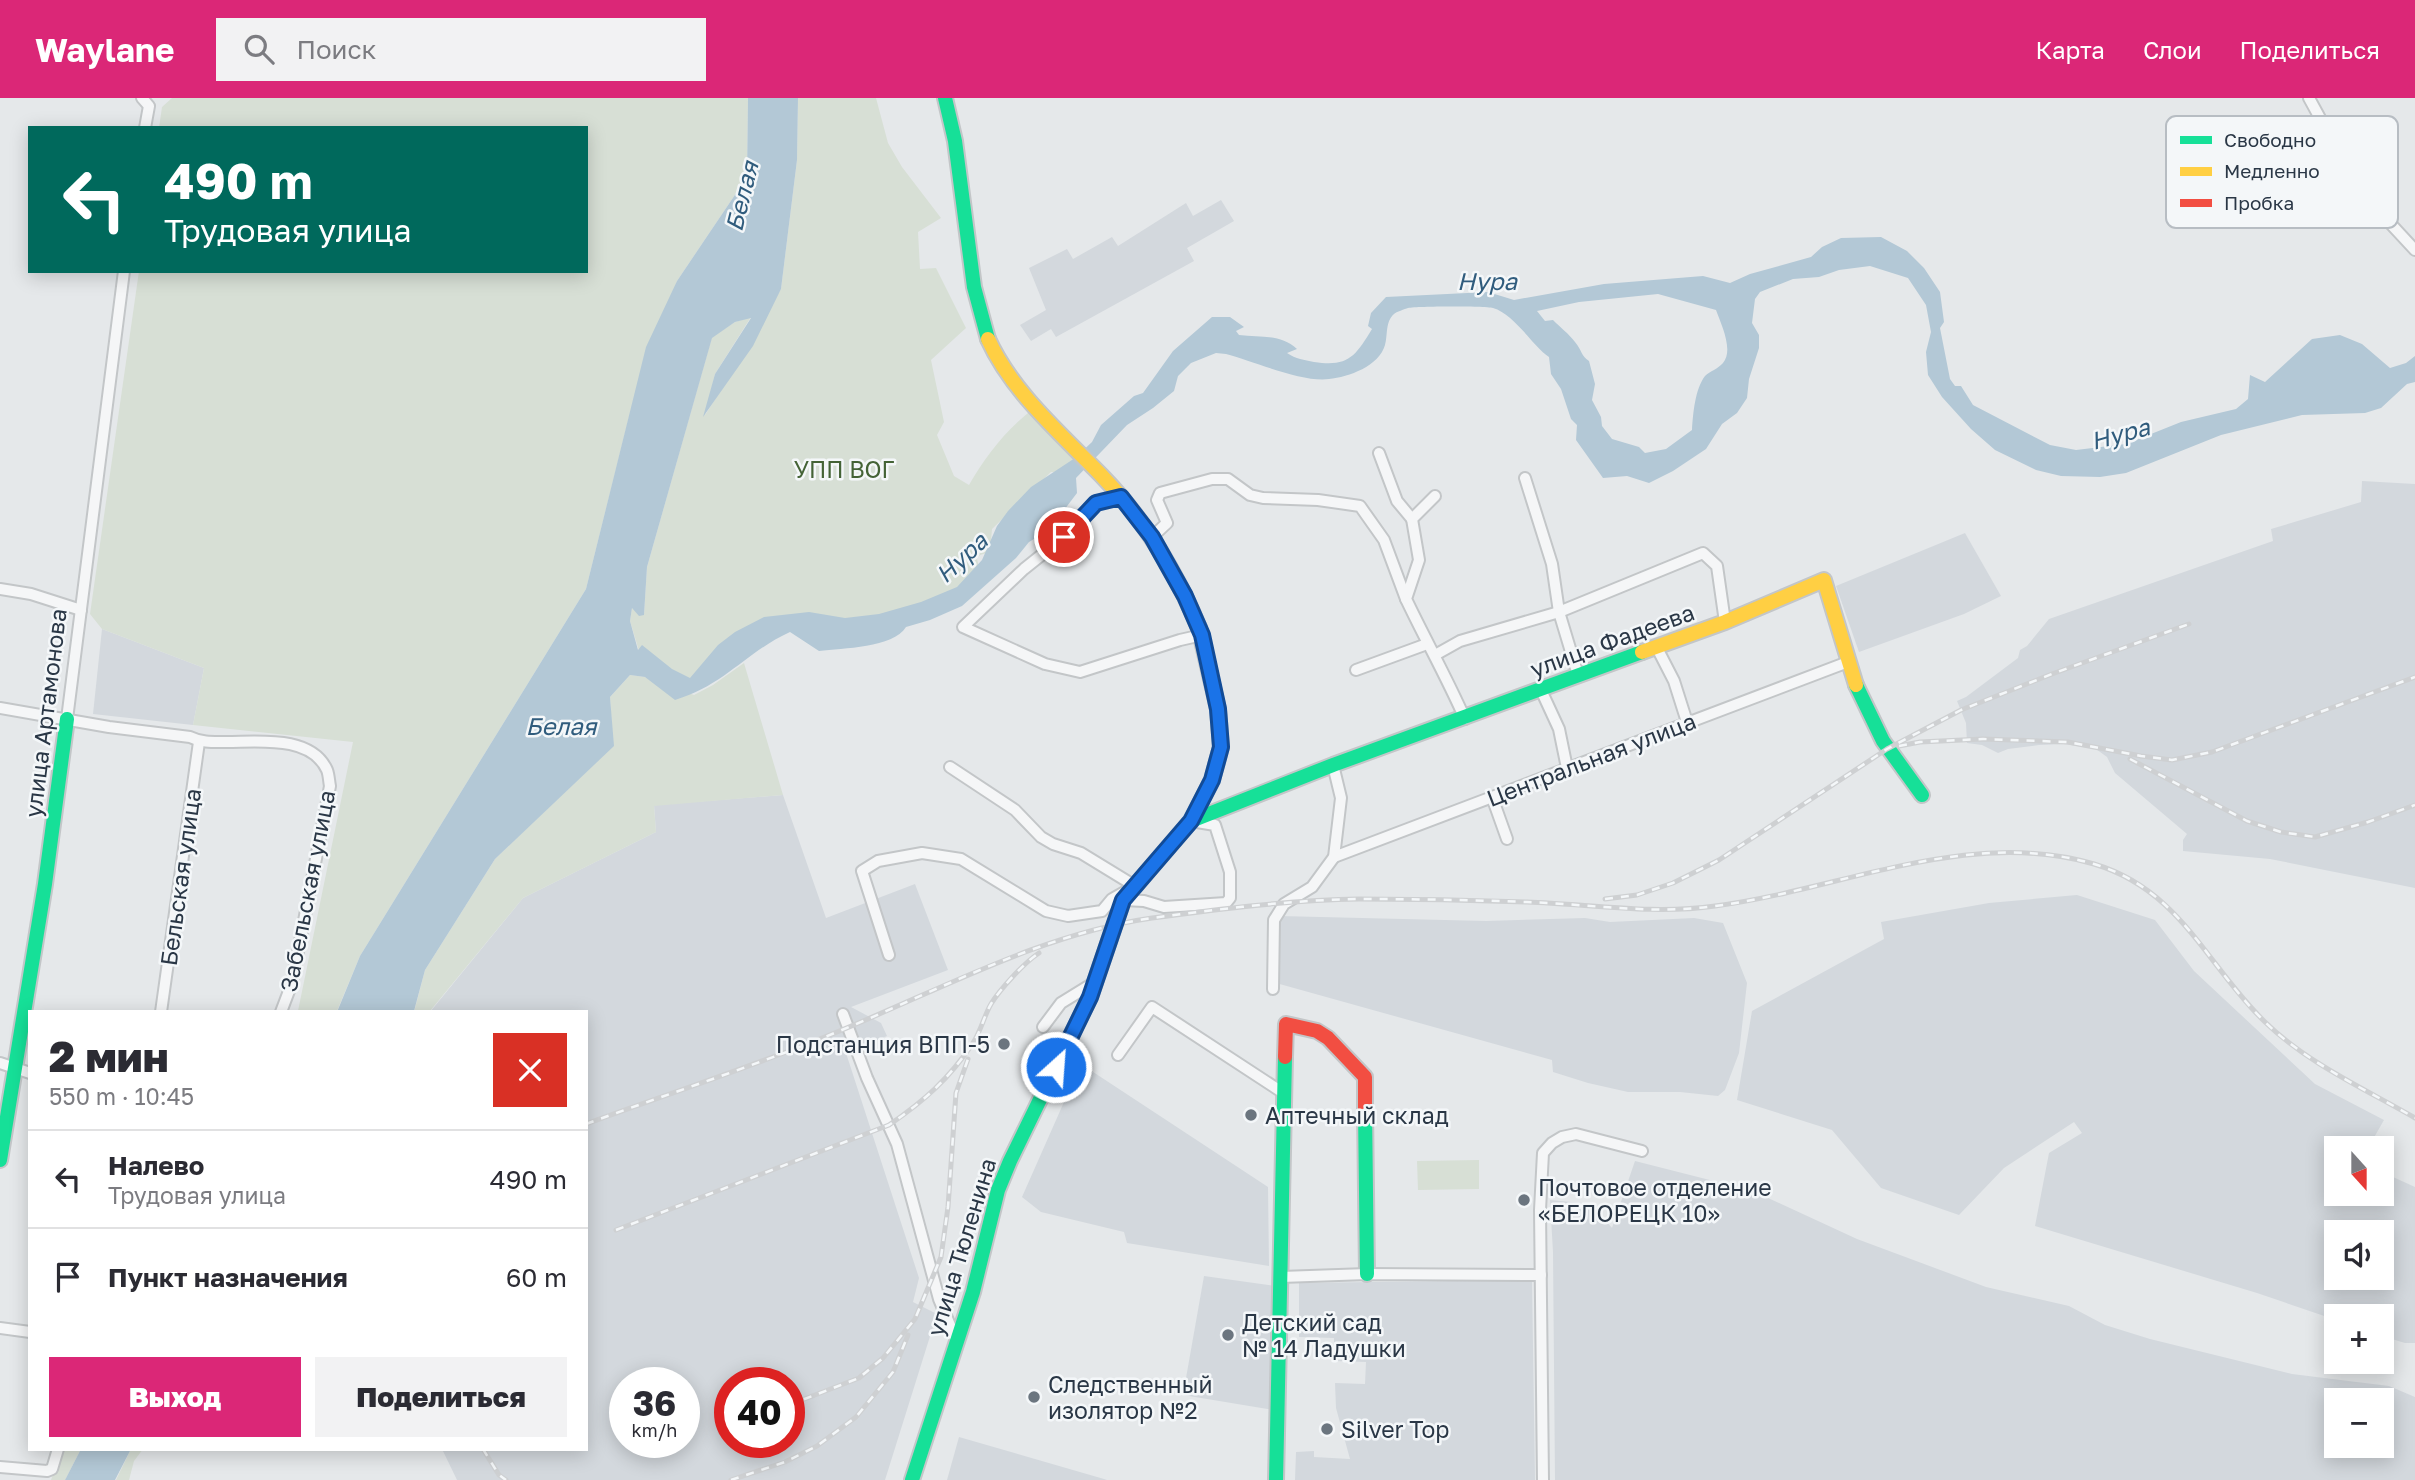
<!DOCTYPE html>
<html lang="ru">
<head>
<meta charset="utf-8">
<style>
	body { margin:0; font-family:"Golos Text",sans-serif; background:#f2f2f3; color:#2b2b33; height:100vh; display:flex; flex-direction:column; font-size:26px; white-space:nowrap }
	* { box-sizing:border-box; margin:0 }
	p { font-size:23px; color:#7c7c81 }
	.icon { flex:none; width:38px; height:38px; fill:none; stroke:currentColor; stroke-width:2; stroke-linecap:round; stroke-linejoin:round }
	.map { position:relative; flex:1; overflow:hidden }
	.details { position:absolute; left:28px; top:912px; width:560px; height:441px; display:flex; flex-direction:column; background:#fff; border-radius:0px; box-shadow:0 4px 18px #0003 }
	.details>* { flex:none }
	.top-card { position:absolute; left:28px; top:28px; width:560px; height:147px; border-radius:0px; box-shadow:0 4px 18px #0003; background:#00695c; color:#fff; overflow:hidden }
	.needle { width:46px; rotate:159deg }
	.tools { position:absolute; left:2324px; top:1038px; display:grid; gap:14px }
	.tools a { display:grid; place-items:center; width:70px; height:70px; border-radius:0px; background:#fff; box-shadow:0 4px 18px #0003; font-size:35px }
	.speed { position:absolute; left:609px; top:1269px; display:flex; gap:14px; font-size:35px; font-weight:700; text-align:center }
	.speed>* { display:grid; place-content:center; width:91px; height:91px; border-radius:50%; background:#fff; box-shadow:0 4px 18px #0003; line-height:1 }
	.speed small { font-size:18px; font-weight:400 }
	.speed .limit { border:10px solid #d22; background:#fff; color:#111 }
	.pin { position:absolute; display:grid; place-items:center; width:60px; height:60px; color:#fff; margin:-30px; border:4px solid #fff; border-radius:50%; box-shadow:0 2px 7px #0007 }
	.me { position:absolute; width:77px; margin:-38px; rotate:26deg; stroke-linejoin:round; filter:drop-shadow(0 0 5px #0008) }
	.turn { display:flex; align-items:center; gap:24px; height:147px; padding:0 21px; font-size:32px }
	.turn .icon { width:91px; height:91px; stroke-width:2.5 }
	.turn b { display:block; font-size:49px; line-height:60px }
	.round { display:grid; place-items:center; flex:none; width:74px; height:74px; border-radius:0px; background:#f2f2f3 }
	.overview { display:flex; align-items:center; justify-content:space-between; height:119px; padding:0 21px }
	h1 { font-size:42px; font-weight:800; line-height:52px }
	.button { display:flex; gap:14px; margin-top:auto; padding:14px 21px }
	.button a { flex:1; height:80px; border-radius:0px; background:#db2777; color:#fff; font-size:28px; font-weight:800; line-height:80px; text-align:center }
	.button a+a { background:#f2f2f3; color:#2b2b33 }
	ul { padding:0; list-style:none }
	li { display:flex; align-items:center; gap:21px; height:98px; padding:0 21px; border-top:2px solid #e1e1e2 }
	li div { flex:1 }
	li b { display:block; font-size:26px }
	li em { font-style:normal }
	header { display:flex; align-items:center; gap:42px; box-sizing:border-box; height:98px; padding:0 35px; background:#db2777; color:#fff }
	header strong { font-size:33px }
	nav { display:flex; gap:38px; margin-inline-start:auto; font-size:24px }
	.search { width:490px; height:63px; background:#f2f2f3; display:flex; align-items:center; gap:18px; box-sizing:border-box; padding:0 24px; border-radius:0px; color:#7c7c81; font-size:26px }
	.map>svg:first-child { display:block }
	.built { fill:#d3d8dd; fill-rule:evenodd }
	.green { fill:#d7dfd5 }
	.water { fill:#b3c8d6; fill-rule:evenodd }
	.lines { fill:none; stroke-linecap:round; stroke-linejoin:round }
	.street-casing { stroke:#c3c6c8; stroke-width:14 }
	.fast-casing { stroke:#c3c6c8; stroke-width:18 }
	.slow-casing { stroke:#c3c6c8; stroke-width:18 }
	.jam-casing { stroke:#c3c6c8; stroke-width:18 }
	.street { stroke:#f5f6f7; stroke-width:10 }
	.fast { stroke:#16e098; stroke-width:14 }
	.slow { stroke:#ffcf43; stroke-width:14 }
	.jam { stroke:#f24e42; stroke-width:14 }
	.rail-casing { stroke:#ced0d2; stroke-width:5 }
	.rail { stroke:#f4f7f9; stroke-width:2.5; stroke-dasharray:8; stroke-linecap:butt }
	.route-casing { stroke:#114b97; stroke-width:18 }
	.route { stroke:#1a73e8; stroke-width:12 }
	.poi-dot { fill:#6b757f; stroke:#f4f7f9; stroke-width:2.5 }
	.labels { text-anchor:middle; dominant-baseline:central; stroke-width:5; stroke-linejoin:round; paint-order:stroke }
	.park-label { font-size:23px; fill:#446336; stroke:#f4f7f9 }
	.street-label { font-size:23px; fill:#2a3746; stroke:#f4f7f9 }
	.poi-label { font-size:23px; fill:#2a3746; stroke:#f4f7f9; text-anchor:start }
	.water-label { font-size:24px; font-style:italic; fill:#305c7d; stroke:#f4f7f9 }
	.key { fill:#f4f7f9; stroke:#b7bdc3; stroke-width:2 }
	.key-label { font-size:19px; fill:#2a3746 }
</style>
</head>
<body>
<header>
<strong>Waylane</strong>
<div class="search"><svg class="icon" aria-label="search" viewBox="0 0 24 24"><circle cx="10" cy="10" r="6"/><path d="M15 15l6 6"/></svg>Поиск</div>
<nav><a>Карта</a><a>Слои</a><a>Поделиться</a></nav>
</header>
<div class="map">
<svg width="2415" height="1382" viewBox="0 0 2415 1382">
	<rect width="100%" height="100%" fill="#e5e8ea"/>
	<!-- built -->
	<g class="built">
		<path d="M1221,102l13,21 -47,27 7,13 -138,76 -5,-8 -20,12 -11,-16 26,-15 -17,-42 38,-19 6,10 39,-22 6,9 68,-43 7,13z"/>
		<path d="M2362,383l53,3v404l-145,-29 -87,-8v-11l4,-6 -72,-61 -8,-16 -11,-8 -32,-5 -25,1 -31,4 -10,4 -16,-8 -15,-2 -1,-20 -9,-22 9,-4 52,-39 2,-8 7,-4 22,-27 224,-78 -2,-12 90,-27z"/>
		<path d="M1965,435l36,63 -37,18 -105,38 -23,-66z"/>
		<path d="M102,531l102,39 -11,57 -100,-11z"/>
		<path d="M783,697l43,123 89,-34 33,86 -97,37 30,16 6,13 -41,17 73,225 -6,24 24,12 -52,166h-428l-15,-31h144v-437h-156l93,-114 133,-66 -2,-27zM625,1284h59v60h-59zM730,1284h59v60h-59z"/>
		<path d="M2077,797l78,25 39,51 121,113 69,36 -16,28h-32v46h46v-22l33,15v156h-10l-23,-7v-20h-46v4l-79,-27 -222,-67 14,-73 33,-20 -8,-11 -70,46 -45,47 -78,-27 -49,-58 -95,-30 15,-89 132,-72 -3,-17 108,-19zM2336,1134h46v46h-46z"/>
		<path d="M1279,818l207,5 99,-3 25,4 84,-4 29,5 24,60 -8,70 -14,37 -7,6 -38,-4h-52l-40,-9 -35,-11 -1,-12 -276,-77z"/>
		<path d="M1084,968l184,121 1,79 -142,-23 -3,-11 -83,-20 -19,-15 46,-104z"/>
		<path d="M1635,1063l118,30 104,48 129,48 83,19 36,19 45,14 142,35 97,12 26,11v83h-860l-2,-228 -3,-52 42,4 20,24zM2336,1302h46v46h-46z"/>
		<path d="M1204,1178l71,10 -2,124 -90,-15z"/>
		<path d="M1532,1182l3,200h-240l1,-28 18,-1v6l36,2 -14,-51 -1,-25 30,1 1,-22 -32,-1v-23l-35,-1v-54z"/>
		<path d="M959,1339l145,42 3,1h-160z"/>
	</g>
	<!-- green -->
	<g class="green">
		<path d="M172,0h576l-1,79 -70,104 -48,136 -43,172 -226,367 -23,55h-39l55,-269 -160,-17 11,-57 -102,-39 -12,-15 49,-343h447v-143h-427l3,-21z"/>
		<path d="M798,0h78l12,45 14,24 39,51 -23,14 2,37 16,-1 30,60 -35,32 13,62 -7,13 17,41 15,9c17,-30 37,-55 65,-77l45,46 -17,18h-11l-59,57 -2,23 -10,3 -3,4 2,8 -29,27 -82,32 -74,-11 -101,67 -54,-31 -9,-30 2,-13 12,7 3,-48 65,-230 23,-15 16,-5 -36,57 -10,41 20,-31 56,-95 16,-129z"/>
		<path d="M744,565l39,132 -129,11 2,26 -133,66 -93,113 -16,1 11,-42 70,-111 118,-113 -3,-49 20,-22 15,2 49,18 19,-10z"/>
		<path d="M1479,1062v29l-61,1 -1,-29z"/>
		<path d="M62,1351h19l-16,31h-14z"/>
		<path d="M131,1351h12l-9,12 -5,19h-13z"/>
	</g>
	<!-- water -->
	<g class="water">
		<path d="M748,0h50l-1,62 -16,129 -28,57 -50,71 12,-43 36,-56 -16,4 -23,16 -65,229 -3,48 -5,1 -7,-8 -2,13 8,29 4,-5 30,24 18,9 28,-33 17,-13 29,-15 45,-5 36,6 34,-4 42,-12 36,-15 25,-27 15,-34 11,-15 23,-24 44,-29 17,-16 9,-17 33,-29 9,-3 30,-42 39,-34h18l14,10 -8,4 3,4c21,3 41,-2 58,14l-10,4c9,6 17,7 27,9 34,5 41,-5 58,-33l-4,-3 3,-13 15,-16 102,-5 26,8 90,-16 99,-8 27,7 20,-9 61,-17 11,-10 19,-9 40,-1 26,14 17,17 16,24 4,30 -4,6 10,51 5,7h6l12,19 77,40 26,5 50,-6 55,-22 55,-13 12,-10 2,-24 15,7 47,-43 28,-4 22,9 28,24 16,-5 9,-7v26l-8,2 -26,24 -16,5 -63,2 -81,20 -95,38 -26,4 -39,-1 -25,-6 -41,-20 -24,-21 -29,-32 -14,-22 -2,-23 5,-20 -5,-27 -18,-27 -38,-12 -31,4 -20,7 -26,2 -33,13 -5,7 -3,24 7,12v13l-10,31 -2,19 -10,15 -15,11 -16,25 -33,22 -24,12 -22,-7 -24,2 -27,-38 1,-15 -6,-6 -10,-30 -10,-15 -2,-17c-17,-12 -35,-43 -56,-49 -9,-2 -75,-2 -85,0 -3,1 -12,4 -14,6 -9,8 -6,21 -9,31 -6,21 -36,32 -56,34 -25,4 -77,-18 -103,-25l-10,-1 -25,10 -13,13 -4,15 -21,17 -26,17 -51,53 1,15 -28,37 -20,12 -13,16 -54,48 -32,14 -24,7c-13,21 -63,21 -87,24l-29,-19c-44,20 -65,53 -115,68l-30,-23 -15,-2 -20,22 4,49 -119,113 -70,111 -11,41 -77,1 23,-56 226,-367 60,-242 31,-66 70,-104zM1658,196l58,16c5,14 18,40 7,53 -5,6 -13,8 -18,13 -10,13 -12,38 -13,54l-26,19 -21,4 -6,-6 -27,-8 -10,-13 -1,-9 -9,-17 3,-16 -6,-23c-8,-5 -7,-11 -14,-19 -6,-8 -15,-15 -22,-22l-8,1 -8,-10 42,-9z"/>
		<path d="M81,1351h50l-16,31h-50z"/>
	</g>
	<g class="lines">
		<defs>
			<g id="street">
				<path d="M142,0l7,8 -4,22"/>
				<path d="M2309,0l42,77 25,33 39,42"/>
				<path d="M1379,355l18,48 15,18"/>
				<path d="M1525,380l27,86 7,48 19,63"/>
				<path d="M1435,398l-23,23 7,41 -13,39c19,40 41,79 59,120"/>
				<path d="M1121,399l-25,6 -32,34 -40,32 -61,58 82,37 35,8 100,-32 22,-5"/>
				<path d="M1152,439l15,-14 -10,-23 3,-7 52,-14h16l22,16 13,3 55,2 42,6 24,34 22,59"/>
				<path d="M0,491l31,5 50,16"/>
				<path d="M1656,548l18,35 13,41"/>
				<path d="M1435,557l25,-14 99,-29 144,-59 14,13 8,56"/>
				<path d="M1356,572l71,-26"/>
				<path d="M1541,592l18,39 8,39"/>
				<path d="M0,610l109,19 81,10c12,6 24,5 37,5 31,0 84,-7 100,28 2,5 2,12 3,16l-38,197 -11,29"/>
				<path d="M67,621l57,-448"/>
				<path d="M1492,699l15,42"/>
				<path d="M1334,759l514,-195"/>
				<path d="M1123,802l21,1 20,6 62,-4 4,-5v-26l-15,-47 -24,-4"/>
				<path d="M889,857l-27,-84 16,-10 44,-8 39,6 85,52 22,5 34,-5 10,-12 23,-13 -54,-33 -28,-9 -12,-7 -26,-27 -65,-43"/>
				<path d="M1273,891l1,-69 10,-16 28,-17 22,-30 7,-59 -8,-33"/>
				<path d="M161,914l38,-270"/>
				<path d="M843,916l24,64 30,66 42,155 18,43"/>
				<path d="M1043,929l18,-24 34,-21"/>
				<path d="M1118,957l34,-48 133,87"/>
				<path d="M0,965l30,10"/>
				<path d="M1281,1179l86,-3 174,1"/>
				<path d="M0,1230l30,4"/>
				<path d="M0,1369l47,4 5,-2 6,-20"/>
				<path d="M1543,1382l-3,-270 3,-57 9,-10 10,-6 14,-3 66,17"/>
			</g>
			<g id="fast">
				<path d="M945,0l10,43 19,146 14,52"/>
				<path d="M1856,587l27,56 39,54"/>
				<path d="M1191,723l142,-56 309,-113"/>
				<path d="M1365,1011l2,165"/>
				<path d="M0,1062l45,-276 22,-165"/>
				<path d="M912,1382l61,-188 25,-102 12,-29 80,-164 33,-97 68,-79 21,-41 9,-33 -3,-38 -19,-81"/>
				<path d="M1276,1382l9,-423"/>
			</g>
			<g id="slow">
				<path d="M988,241c24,53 73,95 113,136 43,44 75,97 98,153"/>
				<path d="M1642,554l83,-30 99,-42 32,105"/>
			</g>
			<path id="jam" d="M1285,959l1,-33 31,7 11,7 37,39v32"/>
		</defs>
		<!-- street casing -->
		<use href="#street" class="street-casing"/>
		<!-- fast casing -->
		<use href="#fast" class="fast-casing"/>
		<!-- slow casing -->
		<use href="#slow" class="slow-casing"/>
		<!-- jam casing -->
		<use href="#jam" class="jam-casing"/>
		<!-- street -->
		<use href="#street" class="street"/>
		<!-- fast -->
		<use href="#fast" class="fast"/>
		<!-- slow -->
		<use href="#slow" class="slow"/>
		<!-- jam -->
		<use href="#jam" class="jam"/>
		<defs>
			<g id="rail">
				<path d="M1899,648l21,-4 63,-3 85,3 73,14 31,4 40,-8 203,-75"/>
				<path d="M2130,661l117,62 34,11 34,5 53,-15 47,-17"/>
				<path d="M1605,801l32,-4 36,-12 46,-23 168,-111 74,-39 91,-36 137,-50"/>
				<path d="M586,1026c84,-31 169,-58 251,-92 103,-42 204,-98 315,-114 68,-9 139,-18 207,-19 56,0 112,1 168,3 62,2 126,13 188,4 125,-16 252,-79 379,-42 87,26 112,101 171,158 42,41 100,67 150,96"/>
				<path d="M616,1132l273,-105c35,-24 60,-46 84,-82 8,-12 11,-27 18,-39 9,-15 34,-42 48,-51"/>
				<path d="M789,1307l70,-27 24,-20 32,-39 26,-62 7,-50 8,-114 12,-34"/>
				<path d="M720,1334l10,-4"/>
				<path d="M483,1351l16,26 7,5"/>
				<path d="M731,1382l54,-18 32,-16 39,-29 37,-45 15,-37"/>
			</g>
		</defs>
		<!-- rail casing -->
		<use href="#rail" class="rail-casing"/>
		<!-- rail -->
		<use href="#rail" class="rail"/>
	</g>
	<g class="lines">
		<defs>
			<path id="route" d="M1056,969l34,-70 33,-97 68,-79 21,-41 9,-33 -3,-38 -16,-74 -17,-39 -33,-59 -31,-40 -25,6 -32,34"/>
		</defs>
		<!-- route casing -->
		<use href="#route" class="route-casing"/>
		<!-- route -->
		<use href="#route" class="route"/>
	</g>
	<!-- markers -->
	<g class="poi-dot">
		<circle cx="1004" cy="946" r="7"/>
		<circle cx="1251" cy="1017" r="7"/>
		<circle cx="1524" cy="1102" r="7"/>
		<circle cx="1228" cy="1237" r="7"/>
		<circle cx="1034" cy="1299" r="7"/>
		<circle cx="1327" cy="1331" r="7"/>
	</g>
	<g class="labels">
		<!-- park labels -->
		<g class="park-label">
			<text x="844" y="371">УПП ВОГ</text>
		</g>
		<!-- street labels -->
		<g class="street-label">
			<text transform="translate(1612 542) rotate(-20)">улица Фадеева</text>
			<text transform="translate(45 615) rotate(-83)">улица Артамонова</text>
			<text transform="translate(1591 661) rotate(-21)">Центральная улица</text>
			<text transform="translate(180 779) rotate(-82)">Бельская улица</text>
			<text transform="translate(307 793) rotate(-79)">Забельская улица</text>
			<text transform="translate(961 1149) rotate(-73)">улица Тюленина</text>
		</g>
		<!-- poi labels -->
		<g class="poi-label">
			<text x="990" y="946" text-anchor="end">Подстанция ВПП-5</text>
			<text x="1265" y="1017">Аптечный склад</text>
			<text x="1538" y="1089">Почтовое отделение<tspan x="1538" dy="26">«БЕЛОРЕЦК 10»</tspan></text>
			<text x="1242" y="1224">Детский сад<tspan x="1242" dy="26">№ 14 Ладушки</tspan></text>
			<text x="1048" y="1286">Следственный<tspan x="1048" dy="26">изолятор №2</tspan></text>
			<text x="1341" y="1331">Silver Top</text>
		</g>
		<!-- water labels -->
		<g class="water-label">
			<text transform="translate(741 98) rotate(-76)">Белая</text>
			<text x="1487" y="182">Нура</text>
			<text transform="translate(2120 335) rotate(-15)">Нура</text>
			<text transform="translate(961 459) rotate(-43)">Нура</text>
			<text x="561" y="627">Белая</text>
		</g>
	</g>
	<!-- legend -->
	<rect x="2166" y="18" width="232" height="112" rx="10" class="key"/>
	<rect x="2180" y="38" width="32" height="8" fill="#16e098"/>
	<rect x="2180" y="69" width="32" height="9" fill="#ffcf43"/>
	<rect x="2180" y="101" width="32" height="8" fill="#f24e42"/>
	<g class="key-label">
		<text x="2224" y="49">Свободно</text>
		<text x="2224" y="80">Медленно</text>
		<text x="2224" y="112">Пробка</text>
	</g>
</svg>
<div class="tools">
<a><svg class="needle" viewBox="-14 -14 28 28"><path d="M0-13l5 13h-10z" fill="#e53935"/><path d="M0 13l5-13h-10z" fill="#7c7c81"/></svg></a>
<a><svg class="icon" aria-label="sound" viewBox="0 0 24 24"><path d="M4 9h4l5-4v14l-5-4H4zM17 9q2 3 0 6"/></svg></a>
<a>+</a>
<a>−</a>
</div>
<div class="speed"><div>36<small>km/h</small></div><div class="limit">40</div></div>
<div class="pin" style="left:1064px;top:439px;background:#d93025"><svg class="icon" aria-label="arrive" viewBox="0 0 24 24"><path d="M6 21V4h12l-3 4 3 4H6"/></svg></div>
<svg class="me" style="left:1056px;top:969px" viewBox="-20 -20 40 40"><circle r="17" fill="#1a73e8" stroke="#fff" stroke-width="3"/><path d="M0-11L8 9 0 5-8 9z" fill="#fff"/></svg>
<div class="top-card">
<div class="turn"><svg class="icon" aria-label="left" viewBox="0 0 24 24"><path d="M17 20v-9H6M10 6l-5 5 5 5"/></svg><div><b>490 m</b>Трудовая улица</div></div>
</div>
<section class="details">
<div class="overview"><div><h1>2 мин</h1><p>550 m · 10:45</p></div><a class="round" style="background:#d93025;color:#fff"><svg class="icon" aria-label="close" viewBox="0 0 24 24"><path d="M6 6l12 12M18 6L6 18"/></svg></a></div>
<ul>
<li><svg class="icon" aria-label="left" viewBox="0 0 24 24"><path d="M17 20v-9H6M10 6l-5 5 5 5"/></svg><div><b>Налево</b><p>Трудовая улица</p></div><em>490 m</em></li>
<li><svg class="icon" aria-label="arrive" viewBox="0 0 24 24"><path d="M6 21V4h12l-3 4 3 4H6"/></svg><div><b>Пункт назначения</b></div><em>60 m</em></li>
</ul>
<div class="button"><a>Выход</a><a>Поделиться</a></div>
</section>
</div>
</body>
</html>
